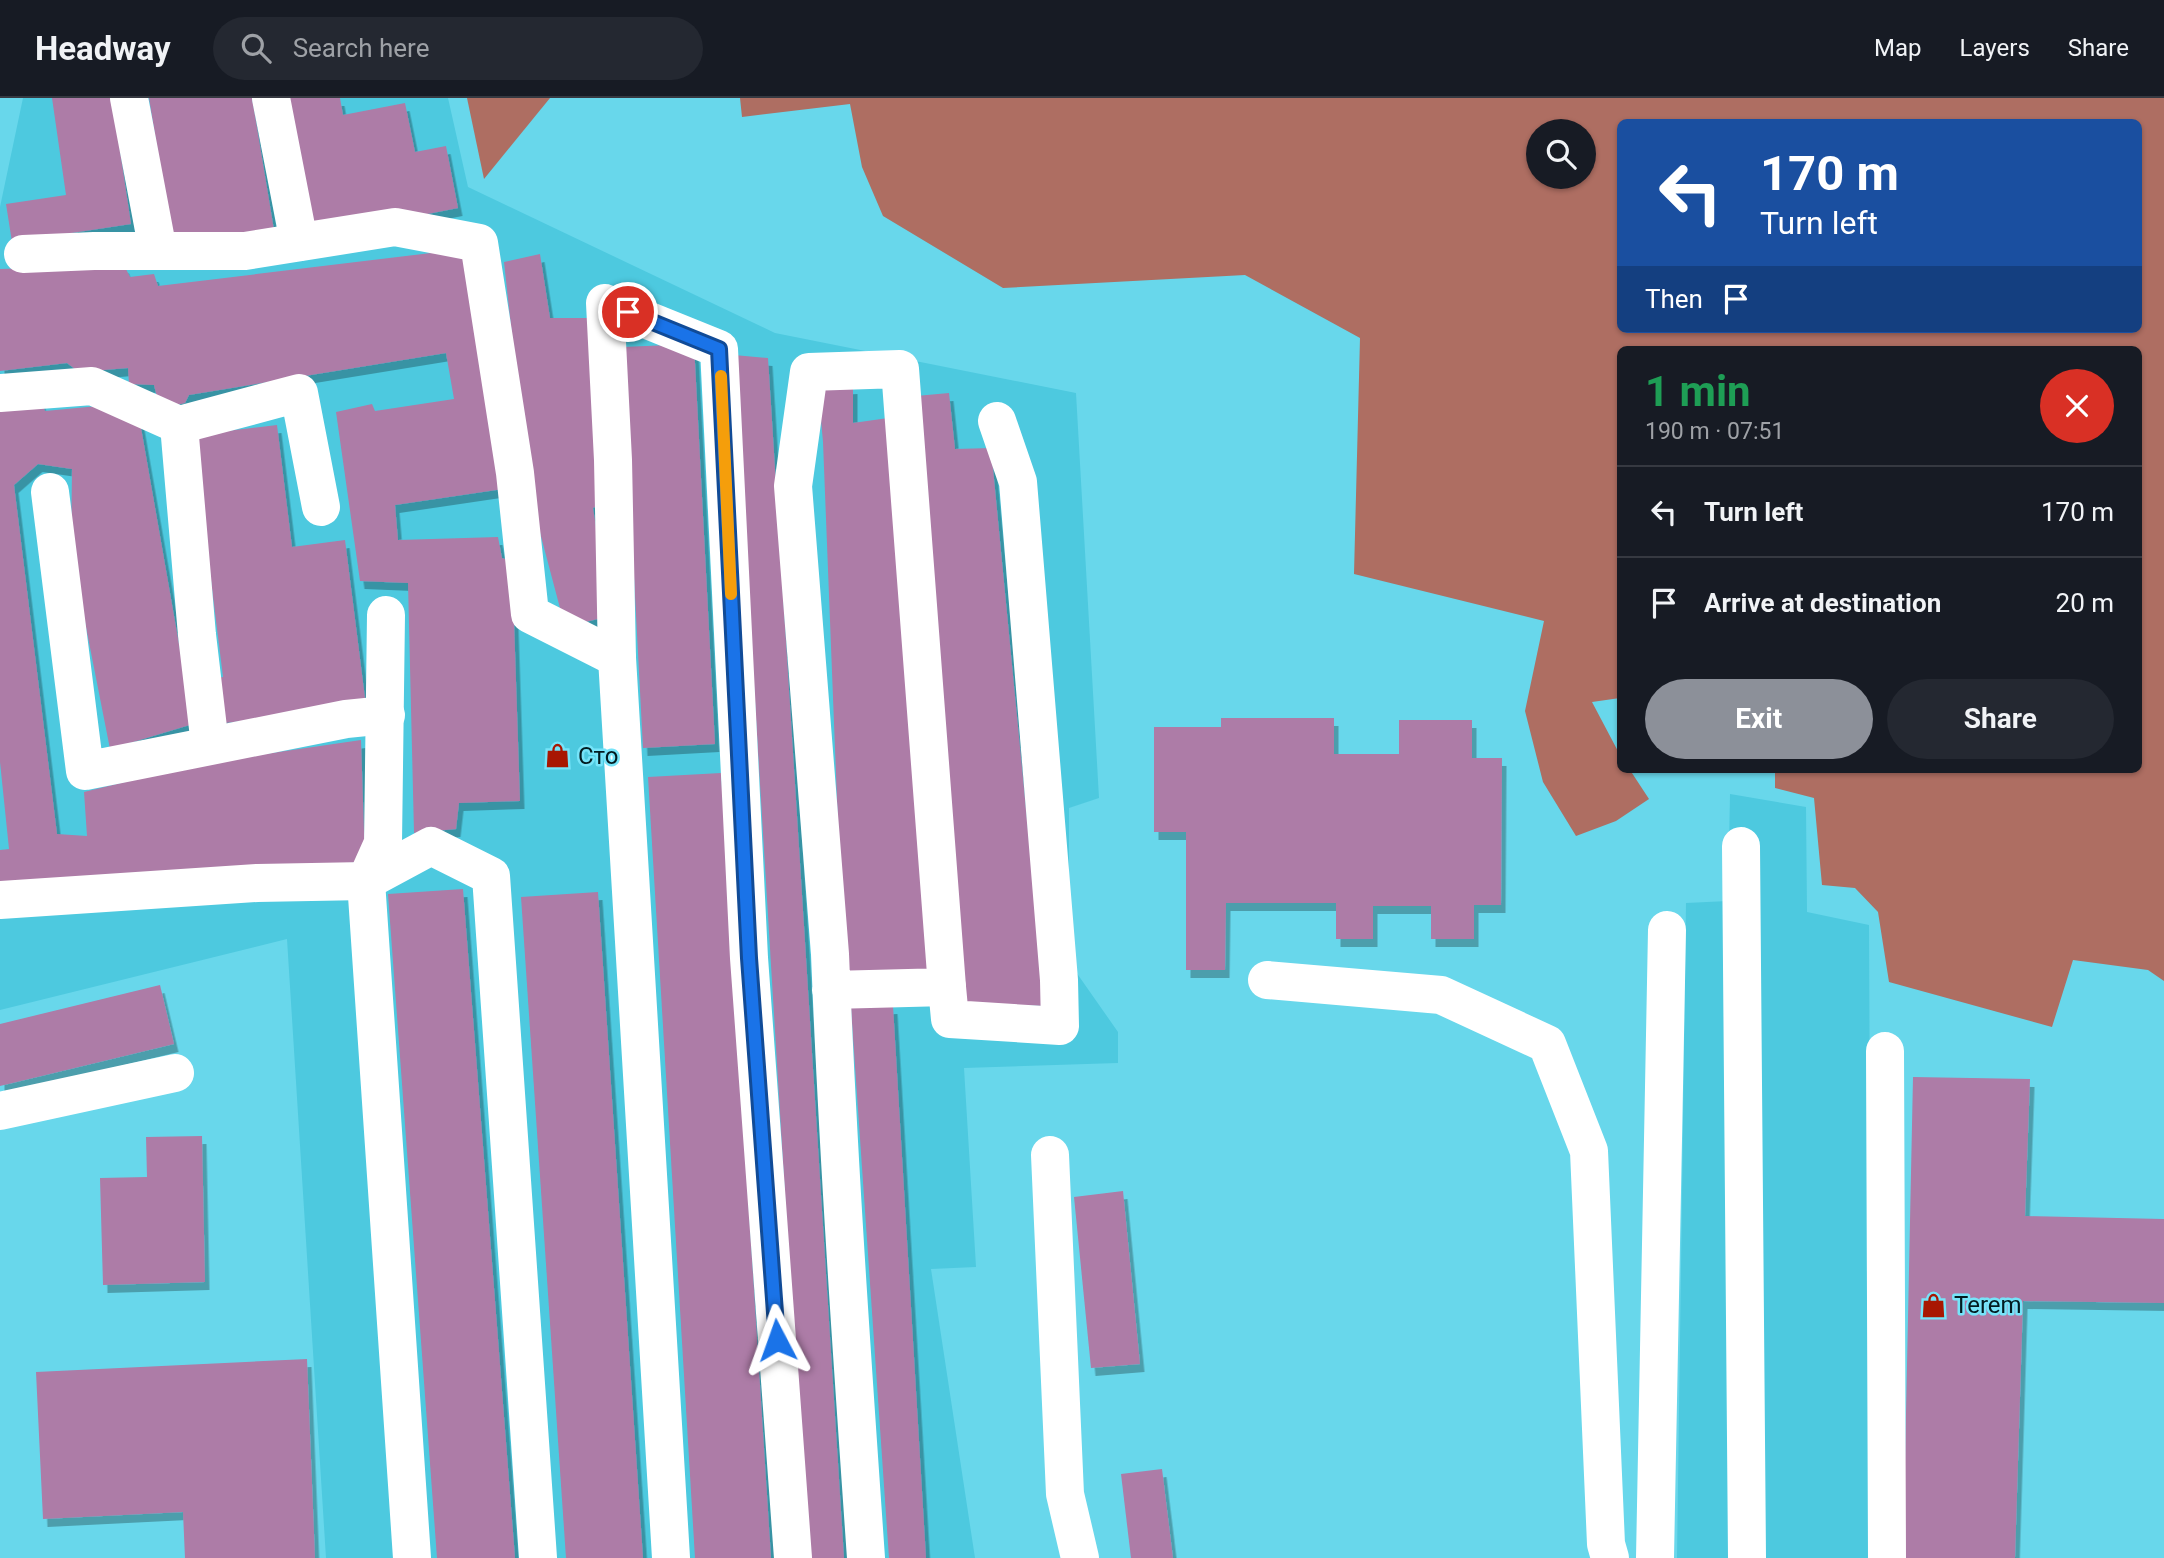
<!DOCTYPE html>
<html lang="en">
<head>
<meta charset="utf-8">
<style>
	body { margin:0; font-family:Roboto,sans-serif; background:#242831; color:#f1f3f6; height:100vh; display:flex; flex-direction:column; font-size:26px; white-space:nowrap }
	* { box-sizing:border-box; margin:0 }
	p { font-size:23px; color:#9ea1a6 }
	.icon { flex:none; width:38px; height:38px; fill:none; stroke:currentColor; stroke-width:2; stroke-linecap:round; stroke-linejoin:round }
	.map { position:relative; flex:1; overflow:hidden }
	.panel { position:absolute; left:1617px; top:248px; width:525px; height:427px; display:flex; flex-direction:column; background:#171b24; border-radius:10px; box-shadow:0 2px 5px #0004 }
	.panel>* { flex:none }
	.banner { position:absolute; left:1617px; top:21px; width:525px; height:214px; border-radius:10px; box-shadow:0 2px 5px #0004; background:#1a4fa0; color:#fff; overflow:hidden }
	.fabs { position:absolute; left:1526px; top:21px; display:grid; gap:14px }
	.fabs a { display:grid; place-items:center; width:70px; height:70px; border-radius:50%; background:#171b24; box-shadow:0 2px 5px #0004; font-size:35px }
	.pin { position:absolute; display:grid; place-items:center; width:60px; height:60px; color:#fff; margin:-30px; border:4px solid #fff; border-radius:50%; box-shadow:0 2px 7px #0007 }
	.me { position:absolute; width:77px; margin:-38px; rotate:356deg; stroke-linejoin:round; filter:drop-shadow(0 0 5px #0008) }
	.turn { display:flex; align-items:center; gap:24px; height:147px; padding:0 28px; font-size:32px }
	.turn .icon { width:91px; height:91px; stroke-width:2.5 }
	.turn b { display:block; font-size:49px; line-height:60px }
	.then { display:flex; align-items:center; height:66px; padding:0 28px; background:#0003; gap:14px; font-size:26px }
	.round { display:grid; place-items:center; flex:none; width:74px; height:74px; border-radius:37px; background:#242831 }
	.head { display:flex; align-items:center; justify-content:space-between; height:119px; padding:0 28px }
	h1 { font-size:42px; font-weight:700; line-height:52px; color:#1e9e55 }
	.action { display:flex; gap:14px; margin-top:auto; padding:14px 28px }
	.action a { flex:1; height:80px; border-radius:42px; background:#8c9099; color:#fff; font-size:28px; font-weight:700; line-height:80px; text-align:center }
	.action a+a { background:#242831; color:#f1f3f6 }
	ul { padding:0; list-style:none }
	li { display:flex; align-items:center; gap:21px; height:91px; padding:0 28px; border-top:2px solid #363941 }
	li div { flex:1 }
	li b { display:block; font-size:26px }
	li em { font-style:normal }
	header { display:flex; align-items:center; gap:42px; box-sizing:border-box; height:98px; padding:0 35px; background:#171b24; border-bottom:2px solid #363941 }
	header strong { font-size:33px }
	nav { display:flex; gap:38px; margin-inline-start:auto; font-size:24px }
	.search { width:490px; height:63px; background:#242831; display:flex; align-items:center; gap:18px; box-sizing:border-box; padding:0 24px; border-radius:38px; color:#9ea1a6; font-size:26px }
	.map>svg:first-child { display:block }
	.built { fill:#4dc9df }
	.forest { fill:#ae6e62; fill-rule:evenodd }
	.building { fill:#ad7ca7; filter:url(#shadow) }
	.lines { fill:none; stroke-linecap:round; stroke-linejoin:round }
	.minor { stroke:#fff; stroke-width:38 }
	.route-casing { stroke:#114b97; stroke-width:18 }
	.route { stroke:#1a73e8; stroke-width:12 }
	.slow { stroke:#f59e0b; stroke-width:12 }
	.labels { text-anchor:middle; dominant-baseline:central; stroke-width:5; stroke-linejoin:round; paint-order:stroke }
	.poi-label { font-size:24px; fill:#031b20; stroke:#76e4f9; text-anchor:start }
</style>
</head>
<body>
<header>
<strong>Headway</strong>
<div class="search"><svg class="icon" aria-label="search" viewBox="0 0 24 24"><circle cx="10" cy="10" r="6"/><path d="M15 15l6 6"/></svg>Search here</div>
<nav><a>Map</a><a>Layers</a><a>Share</a></nav>
</header>
<div class="map">
<svg width="2164" height="1460" viewBox="0 0 2164 1460">
	<defs>
		<filter id="shadow"><feDropShadow dx="4.5" dy="8" stdDeviation="0" flood-color="#0004"/></filter>
	</defs>
	<rect width="100%" height="100%" fill="#68d7eb"/>
	<!-- built -->
	<g class="built">
		<path d="M23,0h425l20,89 307,146 301,60 23,405 -30,10v154l49,70v31l-154,5 12,199 -45,2 44,289h-649l-39,-619 -287,71v-803z"/>
		<path d="M1730,696l76,13 1,105 62,13 3,633h-195l9,-655 42,-2z"/>
	</g>
	<!-- forest -->
	<g class="forest">
		<path d="M467,0h83l-66,81z"/>
		<path d="M740,0h1424v883l-16,-11 -75,-10 -21,67 -163,-45 -11,-70 -23,-24 -33,-3 -8,-87 -39,-10v-18h363v-420h-518v348l-28,4 28,53v15h10l19,29 -33,22 -40,15 -33,-54 -18,-71 19,-90 -190,-47 6,-236 -115,-63 -242,13 -120,-72 -21,-49 -12,-63 -108,13zM2138,24v207h-518v-207zM1584,33v46h-46v-46z"/>
	</g>
	<!-- building -->
	<g class="building">
		<path d="M52,0h60l19,126 -119,18 -6,-38 60,-9z"/>
		<path d="M149,0h103l22,132 -101,16z"/>
		<path d="M287,0h53l3,17 62,-12 10,49 31,-6 12,62 -142,28z"/>
		<path d="M464,151l39,240 -108,16 3,35 100,-3 4,21 10,3 8,240 -61,2 -3,26 -42,4 -6,-250 -48,-2 -24,-169 36,-8 3,7 79,-12 -8,-46 -257,42 -4,8 -25,6 -6,-24 -25,-1 -1,-16 -49,4 -12,-9 -67,8v-102l124,-4 6,12 24,-3 4,12z"/>
		<path d="M540,156l10,64h44l15,182 -16,8 17,108 -45,11 -36,-136 -25,-229z"/>
		<path d="M694,246l21,400 -72,4 -21,-401z"/>
		<path d="M734,257l34,3 76,1200h-37z"/>
		<path d="M853,288v37l35,-5 41,552 -80,4 -11,-149 -15,-383 -5,-54z"/>
		<path d="M949,295l6,56 36,-1 54,558 -80,-3 -49,-607z"/>
		<path d="M39,298l6,15 64,-6 31,17 53,302 -83,25 -39,-198 1,-82 -34,-5 -24,21 43,349 30,2 -3,-44 119,-29 158,-23 4,122 -365,22v-34l9,-1 -9,-87v-357z"/>
		<path d="M277,327l15,122 53,-7 21,166 -149,18 -6,-45 12,-2 -30,-242z"/>
		<path d="M1221,620h113v36h65v-34h73v38h30l-1,147h-27v34h-43v-33h-58v33h-37v-36h-110l-1,67h-39v-138h-32v-105h67z"/>
		<path d="M721,675l50,785h-76l-47,-781z"/>
		<path d="M463,791l52,669h-78l-49,-664z"/>
		<path d="M598,794l45,666h-77l-45,-661z"/>
		<path d="M160,887l14,59 -174,42v-62z"/>
		<path d="M893,908l33,552h-37l-38,-550z"/>
		<path d="M1913,979l117,2 -5,137 139,3v84l-141,-2 -8,257h-112z"/>
		<path d="M202,1038l3,146 -102,3 -3,-107 47,-1 -1,-40z"/>
		<path d="M1123,1093l17,173 -49,4 -17,-171z"/>
		<path d="M307,1261l8,199h-130l-2,-46 -140,7 -7,-147z"/>
		<path d="M1162,1371l11,89h-42l-10,-84z"/>
	</g>
	<g class="lines">
		<!-- minor -->
		<g class="minor">
			<path d="M129,0l29,153"/>
			<path d="M271,0l28,144"/>
			<path d="M23,156l71,-3h151l150,-24 84,16 36,230 15,141 87,44"/>
			<path d="M0,295l92,-7 87,39 18,210 13,110"/>
			<path d="M179,327l120,-32 22,114"/>
			<path d="M50,394l35,279 261,-52 40,-4"/>
			<path d="M386,517l-3,228 -17,38 46,677"/>
			<path d="M1741,748l6,712"/>
			<path d="M0,802l257,-17 109,-2 65,-35 60,30 47,682"/>
			<path d="M1267,882l174,15 106,49 42,107 17,393 4,14"/>
			<path d="M947,889l3,32 110,7 -1,-46 -41,-498 -21,-61"/>
			<path d="M831,892l116,-3 -47,-618 -91,3 -16,114 37,468c8,202 22,403 36,604"/>
			<path d="M1885,953l2,507"/>
			<path d="M0,1013l175,-38"/>
			<path d="M1050,1057l15,339 15,64"/>
			<path d="M671,1460l-54,-900 -4,-198 -8,-157 114,46 30,609 44,600"/>
			<path d="M1655,1460l12,-628"/>
		</g>
	</g>
	<g class="lines">
		<defs>
			<path id="route" d="M628,214l91,37 30,609 28,382"/>
		</defs>
		<!-- route casing -->
		<use href="#route" class="route-casing"/>
		<!-- route -->
		<use href="#route" class="route"/>
		<!-- slow -->
		<path class="slow" d="M721,278l10,218"/>
	</g>
	<!-- icons -->
	<defs>
		<symbol id="shop-bare" viewBox="-9 -9 18 18"><path d="M-5-2.5h2.3a2.7 3.5 0 0 1 5.4 0H5L5.5 6h-11ZM-1.5-2.5h3a1.5 2.3 0 0 0-3 0Z" fill="#a81702" stroke="#76e4f9" stroke-width="2.5" paint-order="stroke"/></symbol>
	</defs>
	<g fill-rule="evenodd">
		<use href="#shop-bare" x="540" y="640" width="35" height="35"/>
		<use href="#shop-bare" x="1916" y="1190" width="35" height="35"/>
	</g>
	<g class="labels">
		<!-- poi labels -->
		<g class="poi-label">
			<text x="578" y="658">Сто</text>
			<text x="1954" y="1207">Terem</text>
		</g>
	</g>
</svg>
<div class="fabs">
<a><svg class="icon" aria-label="search" viewBox="0 0 24 24"><circle cx="10" cy="10" r="6"/><path d="M15 15l6 6"/></svg></a>
</div>
<div class="pin" style="left:628px;top:214px;background:#d93025"><svg class="icon" aria-label="arrive" viewBox="0 0 24 24"><path d="M6 21V4h12l-3 4 3 4H6"/></svg></div>
<svg class="me" style="left:777px;top:1242px" viewBox="-20 -20 40 40"><path d="M0-17L14 15 0 8-14 15z" fill="#1a73e8" stroke="#fff" stroke-width="4"/></svg>
<div class="banner">
<div class="turn"><svg class="icon" aria-label="left" viewBox="0 0 24 24"><path d="M17 20v-9H6M10 6l-5 5 5 5"/></svg><div><b>170 m</b>Turn left</div></div>
<div class="then">Then<svg class="icon" aria-label="arrive" viewBox="0 0 24 24"><path d="M6 21V4h12l-3 4 3 4H6"/></svg></div>
</div>
<section class="panel">
<div class="head"><div><h1>1 min</h1><p>190 m · 07:51</p></div><a class="round" style="background:#d93025;color:#fff"><svg class="icon" aria-label="close" viewBox="0 0 24 24"><path d="M6 6l12 12M18 6L6 18"/></svg></a></div>
<ul>
<li><svg class="icon" aria-label="left" viewBox="0 0 24 24"><path d="M17 20v-9H6M10 6l-5 5 5 5"/></svg><div><b>Turn left</b></div><em>170 m</em></li>
<li><svg class="icon" aria-label="arrive" viewBox="0 0 24 24"><path d="M6 21V4h12l-3 4 3 4H6"/></svg><div><b>Arrive at destination</b></div><em>20 m</em></li>
</ul>
<div class="action"><a>Exit</a><a>Share</a></div>
</section>
</div>
</body>
</html>
